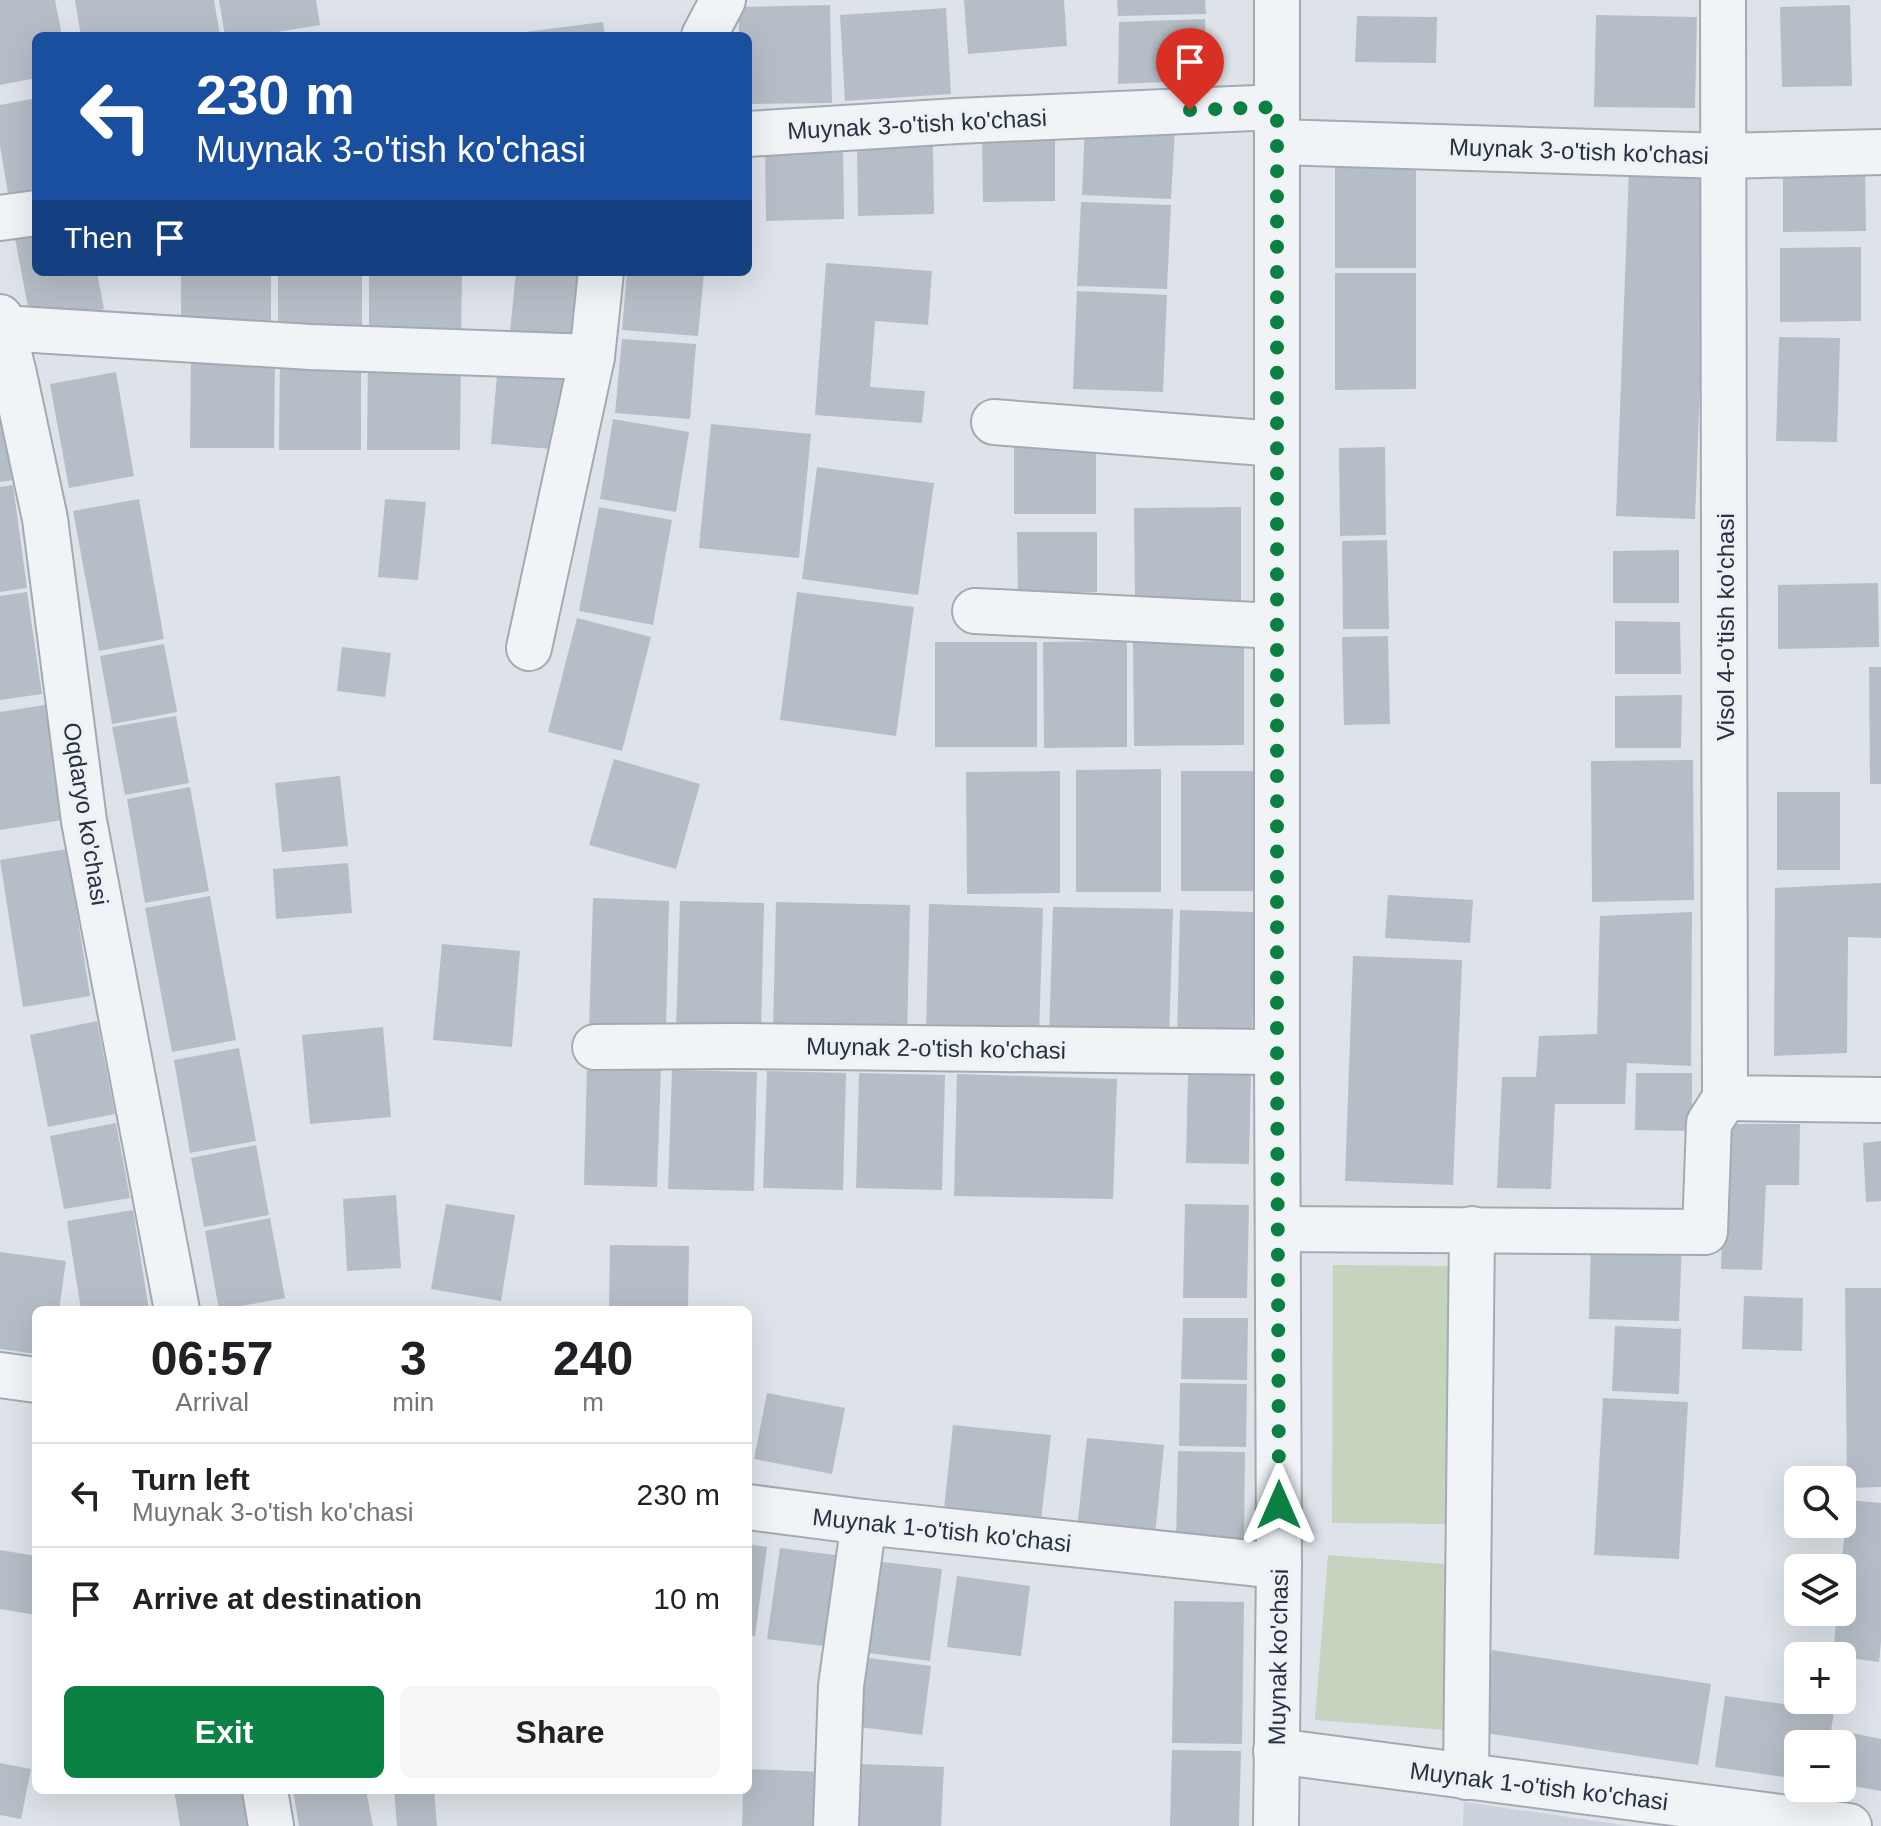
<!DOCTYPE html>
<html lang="en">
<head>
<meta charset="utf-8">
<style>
	body { margin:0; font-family:Helvetica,sans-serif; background:#f6f6f6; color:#202124; height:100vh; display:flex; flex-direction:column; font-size:30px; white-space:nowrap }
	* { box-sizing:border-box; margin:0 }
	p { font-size:26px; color:#757577 }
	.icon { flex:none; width:44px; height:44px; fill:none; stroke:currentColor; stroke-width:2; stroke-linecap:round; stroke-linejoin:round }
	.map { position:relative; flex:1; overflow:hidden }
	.panel { position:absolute; left:32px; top:1306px; width:720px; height:488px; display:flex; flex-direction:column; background:#fff; border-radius:12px; box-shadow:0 8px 32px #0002 }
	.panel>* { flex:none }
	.guide { position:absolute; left:32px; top:32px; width:720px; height:244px; border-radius:12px; box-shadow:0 8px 32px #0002; background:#1a4fa0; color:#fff; overflow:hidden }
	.buttons { position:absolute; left:1784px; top:1466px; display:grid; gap:16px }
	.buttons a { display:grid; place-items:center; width:72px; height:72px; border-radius:12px; background:#fff; box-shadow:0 8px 32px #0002; font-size:40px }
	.pin { position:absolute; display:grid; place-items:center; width:68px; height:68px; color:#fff; margin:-82px -34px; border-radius:50% 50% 50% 0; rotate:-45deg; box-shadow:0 0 8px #0007 }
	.pin .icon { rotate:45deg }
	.me { position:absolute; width:88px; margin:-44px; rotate:0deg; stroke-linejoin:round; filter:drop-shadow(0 0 6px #0008) }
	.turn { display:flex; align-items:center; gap:28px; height:168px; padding:0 32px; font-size:36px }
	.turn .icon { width:104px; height:104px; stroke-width:2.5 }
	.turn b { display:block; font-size:56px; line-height:68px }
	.then { display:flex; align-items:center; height:76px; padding:0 32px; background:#0003; gap:16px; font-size:30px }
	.eta { display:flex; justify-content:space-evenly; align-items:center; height:136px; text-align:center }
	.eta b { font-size:48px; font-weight:600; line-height:56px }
	.cta { display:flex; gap:16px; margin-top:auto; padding:16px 32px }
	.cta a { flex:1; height:92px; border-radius:12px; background:#0b8043; color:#fff; font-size:32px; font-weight:600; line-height:92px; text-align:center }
	.cta a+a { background:#f6f6f6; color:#202124 }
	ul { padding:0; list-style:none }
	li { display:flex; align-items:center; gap:24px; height:104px; padding:0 32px; border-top:2px solid #e0e0e0 }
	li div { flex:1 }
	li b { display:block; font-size:30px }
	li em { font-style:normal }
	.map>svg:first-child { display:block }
	.built { fill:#ccd2db }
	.green { fill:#c5d3bf }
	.building { fill:#b5bdc6 }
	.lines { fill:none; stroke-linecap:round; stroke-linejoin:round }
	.minor-casing { stroke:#a3aab3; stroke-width:48 }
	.minor { stroke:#f1f4f7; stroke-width:44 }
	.route { stroke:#0b8043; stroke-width:14; stroke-dasharray:0 25.2 }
	.labels { text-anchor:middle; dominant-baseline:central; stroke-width:8; stroke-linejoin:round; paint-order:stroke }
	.street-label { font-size:24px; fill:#273241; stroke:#eef2f6 }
</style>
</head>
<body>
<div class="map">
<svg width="1881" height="1826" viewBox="0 0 1881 1826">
	<rect width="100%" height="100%" fill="#dee3e9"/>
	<!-- built -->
	<path class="built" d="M1464,1802l167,24h-168z"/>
	<!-- green -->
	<g class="green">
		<path d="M1333,1265l117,1 -1,258 -117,-1z"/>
		<path d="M1328,1555l131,10 -12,165 -132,-10z"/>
	</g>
	<!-- building -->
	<g class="building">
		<path d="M0,0h55l7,36h-26v42l-36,7z"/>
		<path d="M75,0h139l6,36h-139z"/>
		<path d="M219,0h97l4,25 -68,11h-27z"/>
		<path d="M964,0h100l3,46 -99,8z"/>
		<path d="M1117,0h88l1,14 -88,2z"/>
		<path d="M830,5l2,98 -84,1v-68h-9v-29z"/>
		<path d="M1850,5l2,81 -70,1 -2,-80z"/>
		<path d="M946,8l5,86 -106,7 -5,-86z"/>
		<path d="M1596,15l101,2 -2,91 -101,-1z"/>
		<path d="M1357,16l80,1 -1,46 -81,-1z"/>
		<path d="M1205,19l2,61 -89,4 1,-62z"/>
		<path d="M603,22l2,14h-95v-2z"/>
		<path d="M36,98v102l-26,5 -10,-59v-41z"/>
		<path d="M1085,125l90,4 -4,70 -89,-4z"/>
		<path d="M1055,133v68l-72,1 -1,-68z"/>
		<path d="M933,144l1,70 -76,2 -1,-70z"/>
		<path d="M843,148l1,71 -78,2 -1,-72z"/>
		<rect x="1335" y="152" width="81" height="116"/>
		<path d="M1629,170l79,3 -13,346 -79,-3z"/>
		<path d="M1865,170l1,61 -83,1v-61z"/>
		<path d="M1081,202l90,3 -4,84 -90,-3z"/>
		<path d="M36,228v44h61l7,37 -73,14 -17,-90z"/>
		<path d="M1861,247v74l-81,1v-74z"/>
		<path d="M826,263l106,8 -4,54 -53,-4 -5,66 55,4 -3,32 -107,-8z"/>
		<path d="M181,272h90v63l-90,-1z"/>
		<rect x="278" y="272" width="84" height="64"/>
		<path d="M369,272h93l-1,66 -92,-1z"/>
		<path d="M516,272h75l-7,76 -75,-7z"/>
		<path d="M627,272h77l-6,64 -76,-6z"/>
		<path d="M1335,273h81v116l-81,1z"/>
		<path d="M1077,291l90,4 -4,97 -90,-3z"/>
		<path d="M1779,337l61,1 -3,104 -61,-1z"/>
		<path d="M622,339l74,5 -6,75 -75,-6z"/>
		<path d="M191,351l84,1 -1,96h-84z"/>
		<path d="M280,352h81v98h-82z"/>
		<path d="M368,353l93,1 -1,96h-93z"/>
		<path d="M498,364l74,6 -7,80 -74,-6z"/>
		<path d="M116,372l18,104 -65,12 -19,-104z"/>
		<path d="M0,410h2l11,70 -13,2z"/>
		<path d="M613,419l76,13 -13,80 -76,-13z"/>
		<path d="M711,424l100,10 -12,124 -100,-10z"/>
		<rect x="1014" y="443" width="82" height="71"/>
		<path d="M1385,447l1,88 -46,1 -1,-88z"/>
		<path d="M817,467l117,16 -16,112 -116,-16z"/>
		<path d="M13,485l14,103 -27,4v-105z"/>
		<path d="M139,499l25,140 -65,12 -26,-140z"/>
		<path d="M385,499l41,3 -8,78 -40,-3z"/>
		<path d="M599,507l73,13 -19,105 -74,-14z"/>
		<path d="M1241,507v94l-106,1 -1,-94z"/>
		<path d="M1017,532h80v60l-79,1z"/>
		<path d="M1387,540l2,89h-46l-1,-88z"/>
		<path d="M1679,550v53h-66v-52z"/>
		<path d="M1878,583l1,64 -101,2v-64z"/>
		<path d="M27,592l15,102 -42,6v-104z"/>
		<path d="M797,592l117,15 -18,129 -116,-16z"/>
		<path d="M577,618l74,19 -29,114 -74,-19z"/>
		<path d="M1615,621l65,1 1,52h-66z"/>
		<path d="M1388,636l2,88 -46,1 -2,-88z"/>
		<path d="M1127,641v106l-83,1 -1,-106z"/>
		<path d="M1244,641v104l-110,1 -1,-104z"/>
		<rect x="935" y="642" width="102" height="105"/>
		<path d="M164,644l13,68 -65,12 -12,-68z"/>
		<path d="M342,647l49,6 -6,44 -48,-6z"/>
		<path d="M1869,667h12v117h-11z"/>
		<path d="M1682,695l-1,53h-66v-52z"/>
		<path d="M45,705l18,115 -63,10v-118z"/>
		<path d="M176,716l13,67 -64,12 -13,-68z"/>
		<path d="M614,759l86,25 -24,85 -87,-24z"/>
		<path d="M1693,760l1,140 -102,2 -1,-141z"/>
		<path d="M1161,769v123h-85v-122z"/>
		<path d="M1060,771v122l-93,1 -1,-122z"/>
		<path d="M1181,771h73l1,120h-74z"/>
		<path d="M340,776l8,70 -66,6 -7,-69z"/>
		<path d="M190,787l19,104 -64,12 -18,-104z"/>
		<rect x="1777" y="792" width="63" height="78"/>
		<path d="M67,849l23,147 -67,11 -23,-147z"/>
		<path d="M348,863l4,50 -76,6 -3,-50z"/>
		<path d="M1881,883v55l-33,-1 -1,116 -73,3 1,-168z"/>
		<path d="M1388,895l85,5 -3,43 -85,-5z"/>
		<path d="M210,896l26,144 -64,12 -27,-144z"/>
		<path d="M593,898l76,3 -3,130 -77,-2z"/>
		<path d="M680,901l84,2 -3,131 -85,-3z"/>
		<path d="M776,902l134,3 -3,132 -134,-4z"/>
		<path d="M929,904l114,4 -4,130 -113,-3z"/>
		<path d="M1053,907l120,2 -4,131 -120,-2z"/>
		<path d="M1180,910l76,2 -4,131 -75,-2z"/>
		<path d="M1692,912l-1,154 -64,-3 -2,41h-70l-4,85 -54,-1 5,-111h34l3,-41 58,-2 3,-118z"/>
		<path d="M442,944l78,7 -8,96 -79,-7z"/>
		<path d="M1353,956l109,4 -9,225 -108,-4z"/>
		<path d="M97,1021l18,93 -67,13 -18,-92z"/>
		<path d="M383,1027l8,90 -81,7 -8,-89z"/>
		<path d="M239,1048l17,93 -66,12 -16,-93z"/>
		<path d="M587,1066l74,2 -4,119 -73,-2z"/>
		<path d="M672,1070l85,2 -3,119 -86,-2z"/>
		<path d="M767,1071l79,2 -3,117 -80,-2z"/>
		<path d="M859,1073l86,2 -3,115 -86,-2z"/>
		<path d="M1188,1073h63l-2,91 -63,-1z"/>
		<path d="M1636,1073h56v58l-57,-1z"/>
		<path d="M957,1074l160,5 -4,120 -159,-3z"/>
		<path d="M116,1123l14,75 -66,11 -14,-73z"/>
		<path d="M1725,1124h75l-1,61h-33l-4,85 -41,-1z"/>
		<path d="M1881,1141v60l-15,1 -3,-59z"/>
		<path d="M256,1145l13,70 -65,12 -13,-69z"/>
		<path d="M396,1195l5,73 -54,3 -4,-72z"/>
		<path d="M446,1204l69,11 -14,86 -70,-12z"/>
		<path d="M1185,1204l64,1 -2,93h-64z"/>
		<path d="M133,1210l16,100h-68l-14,-89z"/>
		<path d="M270,1218l15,80 -66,12 -14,-79z"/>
		<path d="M1591,1239l91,2 -3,80 -90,-2z"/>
		<path d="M610,1245l79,1 -1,64h-79z"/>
		<path d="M0,1252l66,9 -7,49h-23v44l-36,-5z"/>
		<path d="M1845,1288h36v199l-34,1z"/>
		<path d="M1744,1296l59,2 -1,53 -60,-2z"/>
		<path d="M1183,1318h65l-1,62 -66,-1z"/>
		<path d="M1615,1326l66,3 -2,65 -67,-3z"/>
		<path d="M1180,1383l67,1 -1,63 -67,-1z"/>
		<path d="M767,1393l78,15 -13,66 -78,-15z"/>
		<path d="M1603,1398l85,4 -9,157 -85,-4z"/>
		<path d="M953,1425l98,10 -10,85 -97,-11z"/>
		<path d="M1087,1438l77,7 -9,91 -78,-8z"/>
		<path d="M1178,1451l67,1 -1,89 -68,-1z"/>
		<path d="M1848,1500l33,3v138l-2,21 -46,-6 4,-44h5l-1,-44z"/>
		<path d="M748,1544l19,3 -12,89 -7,-1z"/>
		<path d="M780,1548l63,8 -12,91 -64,-8z"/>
		<path d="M0,1550l36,6v59l-36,-6z"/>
		<path d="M874,1561l68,8 -12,92 -69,-9z"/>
		<path d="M957,1576l73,10 -9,70 -74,-9z"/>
		<path d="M1174,1601l70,1 -2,142 -70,-1z"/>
		<path d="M1492,1650l219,34 -13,81 -219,-33z"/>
		<path d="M861,1657l70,9 -9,69 -70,-9z"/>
		<path d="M1725,1696l109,15 -5,33h-31v35l-83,-12z"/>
		<path d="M1852,1733l29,6v52l-39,-7z"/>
		<path d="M1172,1750l69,1 -2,75h-69z"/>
		<path d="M0,1763l31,6 -10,50 -21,-4z"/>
		<path d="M859,1764l85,3 -3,59h-84z"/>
		<path d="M748,1769l76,3 -2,54h-80l1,-36h5z"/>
		<path d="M174,1790h68l6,36h-68z"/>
		<path d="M293,1790h73l7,36h-74z"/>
		<path d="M394,1790h40l3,36h-40z"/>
	</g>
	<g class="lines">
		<defs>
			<g id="minor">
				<path d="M1723,0l2,1098 156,2"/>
				<path d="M704,36l19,-36"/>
				<path d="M748,134l209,-13 320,-14"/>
				<path d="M1277,142l447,14 157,-4"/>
				<path d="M0,218l36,-5"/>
				<path d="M0,317l14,57 31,145 39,302 93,489"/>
				<path d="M2,328l308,19 282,10"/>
				<path d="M994,422l283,22"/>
				<path d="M975,611l302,15"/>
				<path d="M529,648l63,-291 9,-85"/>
				<path d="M595,1047l139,-1 543,6"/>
				<path d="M1278,1229l427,3 4,-109 16,-25"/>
				<path d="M0,1375l36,5"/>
				<path d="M748,1507l116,15 415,44"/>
				<path d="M1276,1751l573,75"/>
				<path d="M1466,1777l6,-548"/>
				<path d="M265,1790l6,36"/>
				<path d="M836,1826l5,-140 23,-164"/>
				<path d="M1276,1826l3,-260 -2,-514v-1052"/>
			</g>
		</defs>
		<!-- minor casing -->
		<use href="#minor" class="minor-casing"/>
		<!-- minor -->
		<use href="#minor" class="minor"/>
	</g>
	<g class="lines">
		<!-- route -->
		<path class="route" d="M1190,110l87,-3v945l2,453"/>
	</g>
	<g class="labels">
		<!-- street labels -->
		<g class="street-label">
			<text transform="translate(917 124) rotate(-3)">Muynak 3-o'tish ko'chasi</text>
			<text transform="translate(1579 151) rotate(2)">Muynak 3-o'tish ko'chasi</text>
			<text transform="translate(1725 627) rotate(-90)">Visol 4-o'tish ko'chasi</text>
			<text transform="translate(86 814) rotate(81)">Oqdaryo ko'chasi</text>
			<text transform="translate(936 1048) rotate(1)">Muynak 2-o'tish ko'chasi</text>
			<text transform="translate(942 1530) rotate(6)">Muynak 1-o'tish ko'chasi</text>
			<text transform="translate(1278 1657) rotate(-89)">Muynak ko'chasi</text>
			<text transform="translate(1539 1786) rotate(7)">Muynak 1-o'tish ko'chasi</text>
		</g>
	</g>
</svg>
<div class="buttons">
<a><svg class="icon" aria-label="search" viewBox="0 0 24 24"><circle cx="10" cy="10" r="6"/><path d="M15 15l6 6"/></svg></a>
<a><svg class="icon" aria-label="layers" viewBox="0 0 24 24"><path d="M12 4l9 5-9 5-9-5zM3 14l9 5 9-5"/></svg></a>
<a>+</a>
<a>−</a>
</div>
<div class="pin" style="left:1190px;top:110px;background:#d93025"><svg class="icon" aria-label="arrive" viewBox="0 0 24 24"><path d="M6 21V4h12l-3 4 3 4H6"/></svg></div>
<svg class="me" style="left:1279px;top:1505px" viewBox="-20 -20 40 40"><path d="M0-17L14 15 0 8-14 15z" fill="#0b8043" stroke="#fff" stroke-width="4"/></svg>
<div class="guide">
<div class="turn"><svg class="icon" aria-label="left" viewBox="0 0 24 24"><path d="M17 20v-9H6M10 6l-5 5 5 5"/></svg><div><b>230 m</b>Muynak 3-o'tish ko'chasi</div></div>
<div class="then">Then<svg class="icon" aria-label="arrive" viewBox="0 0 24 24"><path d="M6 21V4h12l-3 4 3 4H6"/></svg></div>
</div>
<section class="panel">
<div class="eta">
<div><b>06:57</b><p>Arrival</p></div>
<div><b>3</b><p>min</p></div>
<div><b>240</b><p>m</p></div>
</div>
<ul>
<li><svg class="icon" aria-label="left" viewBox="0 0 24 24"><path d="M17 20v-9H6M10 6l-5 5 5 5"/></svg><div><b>Turn left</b><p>Muynak 3-o'tish ko'chasi</p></div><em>230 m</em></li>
<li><svg class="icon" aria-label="arrive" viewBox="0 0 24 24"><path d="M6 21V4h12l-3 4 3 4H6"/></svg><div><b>Arrive at destination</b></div><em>10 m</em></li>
</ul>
<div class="cta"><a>Exit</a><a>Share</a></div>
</section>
</div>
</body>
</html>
